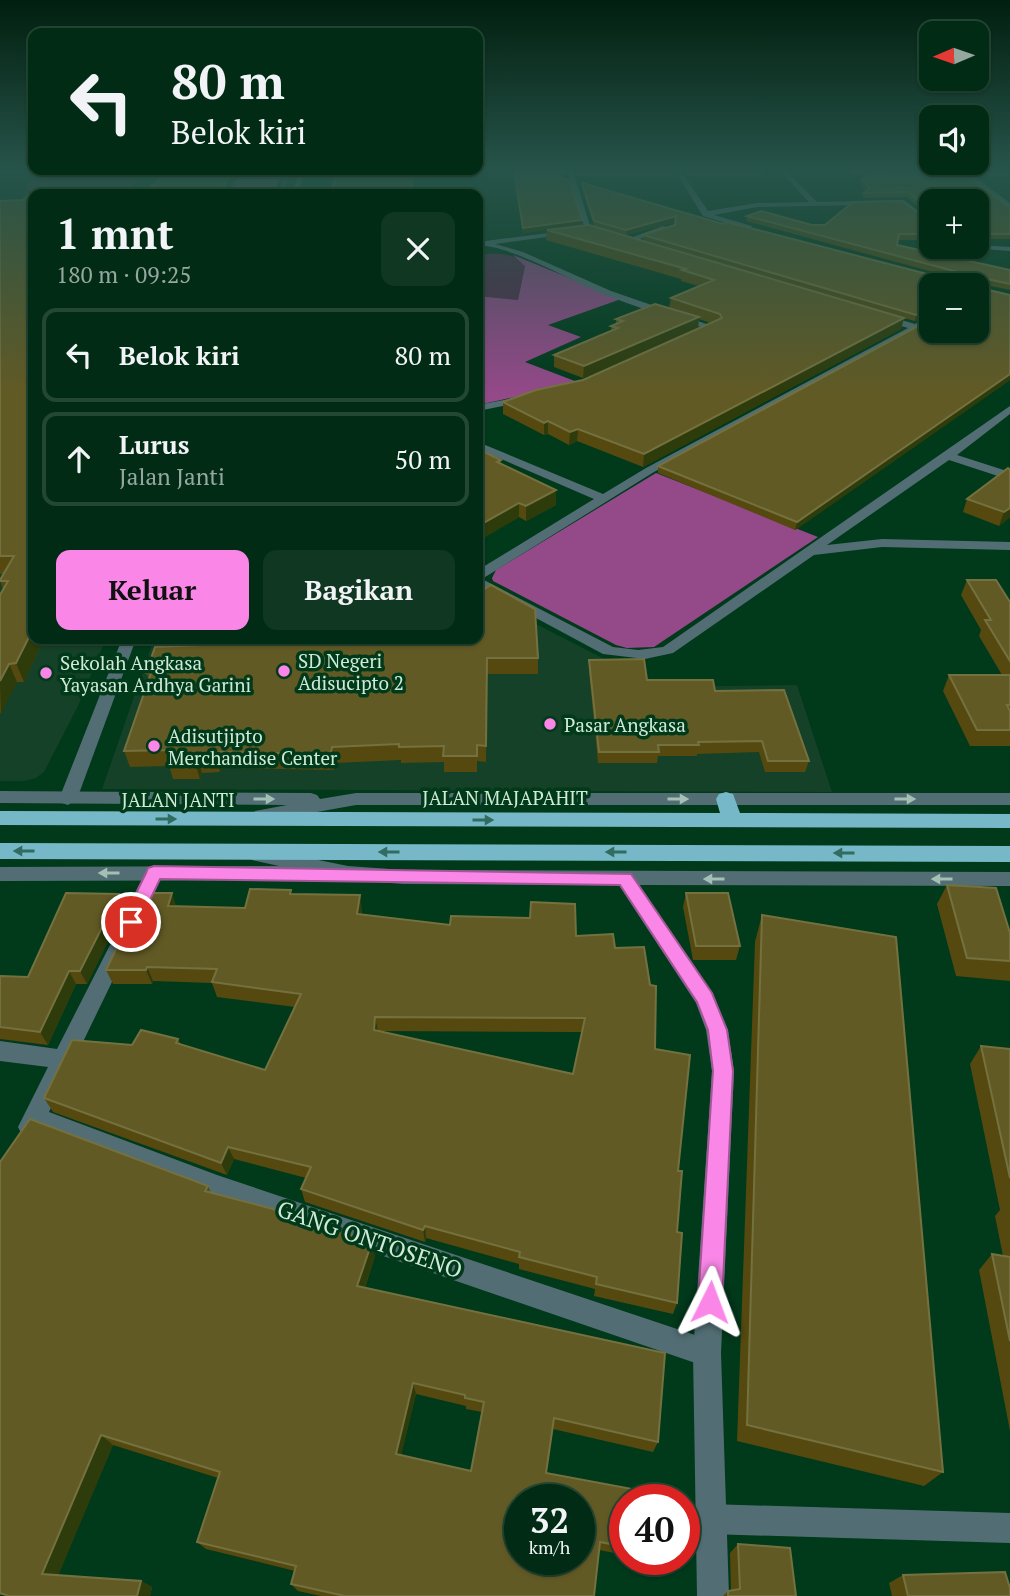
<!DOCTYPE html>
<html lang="id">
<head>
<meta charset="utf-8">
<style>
	body { margin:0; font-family:"PT Serif",serif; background:#0f3722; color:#f1f3f6; height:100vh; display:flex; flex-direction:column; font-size:26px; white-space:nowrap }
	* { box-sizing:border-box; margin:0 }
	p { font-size:23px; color:#96a7a0 }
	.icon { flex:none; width:38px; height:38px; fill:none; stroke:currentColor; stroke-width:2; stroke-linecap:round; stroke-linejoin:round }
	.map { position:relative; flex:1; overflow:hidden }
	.panel { position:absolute; left:28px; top:189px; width:455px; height:455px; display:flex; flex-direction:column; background:#012b14; border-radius:14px; box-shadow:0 2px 5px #0004,0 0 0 2px #234734 }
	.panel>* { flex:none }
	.banner { position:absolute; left:28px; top:28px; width:455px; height:147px; border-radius:14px; box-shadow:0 2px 5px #0004,0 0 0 2px #234734; background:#012b14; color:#f1f3f6; overflow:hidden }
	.needle { width:46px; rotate:268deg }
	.buttons { position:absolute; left:919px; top:21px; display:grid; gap:14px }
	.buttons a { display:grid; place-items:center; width:70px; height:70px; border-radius:14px; background:#012b14; box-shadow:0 2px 5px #0004,0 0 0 2px #234734; font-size:35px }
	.speed { position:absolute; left:504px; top:1484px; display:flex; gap:14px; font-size:35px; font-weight:700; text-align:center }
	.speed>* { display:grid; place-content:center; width:91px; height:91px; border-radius:50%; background:#012b14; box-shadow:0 2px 5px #0004,0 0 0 2px #234734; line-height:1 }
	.speed small { font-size:18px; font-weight:400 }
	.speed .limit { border:10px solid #d22; background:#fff; color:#111 }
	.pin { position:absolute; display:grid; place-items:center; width:60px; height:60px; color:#fff; margin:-30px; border:4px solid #fff; border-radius:50%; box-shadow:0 2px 7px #0007 }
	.me { position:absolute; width:77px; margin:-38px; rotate:3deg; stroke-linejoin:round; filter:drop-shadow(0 0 5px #0008) }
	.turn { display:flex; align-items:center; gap:24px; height:147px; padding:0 28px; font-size:32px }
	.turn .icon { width:91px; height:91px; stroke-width:2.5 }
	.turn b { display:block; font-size:49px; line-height:60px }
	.round { display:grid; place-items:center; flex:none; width:74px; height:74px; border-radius:14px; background:#0f3722 }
	.overview { display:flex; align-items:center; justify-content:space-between; height:119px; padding:0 28px }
	h1 { font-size:42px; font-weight:700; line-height:52px }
	.button { display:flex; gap:14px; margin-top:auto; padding:14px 28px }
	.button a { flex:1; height:80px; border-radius:14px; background:#fa87e7; color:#111; font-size:28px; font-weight:700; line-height:80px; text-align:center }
	.button a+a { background:#0f3722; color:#f1f3f6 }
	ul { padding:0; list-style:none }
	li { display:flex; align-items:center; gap:21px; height:94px; margin:0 14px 10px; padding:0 14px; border:4px solid #234734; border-radius:14px }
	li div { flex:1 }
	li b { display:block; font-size:26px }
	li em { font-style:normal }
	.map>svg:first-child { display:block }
	.built { fill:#144127 }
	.green { fill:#552b4e }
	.forest { fill:#944989 }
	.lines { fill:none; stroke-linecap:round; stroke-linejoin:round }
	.stream { fill:#3e4a9a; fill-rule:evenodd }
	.minor { fill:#526e74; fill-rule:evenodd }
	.tertiary { fill:#526e74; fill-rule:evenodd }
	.trunk { fill:#76b8c7; fill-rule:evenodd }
	.wall { fill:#55490f; fill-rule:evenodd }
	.shaded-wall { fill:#2e3b0b }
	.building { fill:#625a25; stroke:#747140; stroke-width:2; fill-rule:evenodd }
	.oneway { fill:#a4bfb4 }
	.oneway2 { fill:#306c60 }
	.route { fill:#fa87e7; stroke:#a25896; stroke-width:2 }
	.poi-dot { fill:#fa87e7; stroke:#01391b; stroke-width:2.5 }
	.labels { text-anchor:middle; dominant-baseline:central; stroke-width:7; stroke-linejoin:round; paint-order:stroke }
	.poi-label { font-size:19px; fill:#d0ead7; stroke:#01391b; text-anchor:start }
	.street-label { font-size:19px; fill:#d0ead7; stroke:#01391b }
	.near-street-label { font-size:23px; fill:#d0ead7; stroke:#01391b }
</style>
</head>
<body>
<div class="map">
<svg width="1010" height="1596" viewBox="0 0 1010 1596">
	<rect width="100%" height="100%" fill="#01391b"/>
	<!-- built -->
	<g class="built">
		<path d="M0,361l33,278h73l-28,67 -34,66 -8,6 -11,3h-25z"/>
		<path d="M478,594l134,69 36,24 149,-2 35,107 -730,-3 52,-150h324z"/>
	</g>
	<!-- green -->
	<g class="green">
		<path d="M147,172c-26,32 -76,22 -113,22l-8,-7 11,-13z"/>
		<path d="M478,254c16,0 38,-3 47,12l-7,34 -40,-4z"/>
		<path d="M214,639h125l-1,9 -128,5z"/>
	</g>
	<!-- forest -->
	<g class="forest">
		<path d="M240,171h43l-10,23h-120l-2,-10 82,-1z"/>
		<path d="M513,255l108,44 -73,26 33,12 -56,25 55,21 -102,22v-109l40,4 7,-34z"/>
		<path d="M656,473l162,64 -164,110 -27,1 -11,-3 -123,-64 -1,-3 4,-8z"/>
	</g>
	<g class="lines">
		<!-- stream -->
		<path class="stream" d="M287,171h4l-9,23h-4z"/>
		<!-- minor -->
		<g class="minor">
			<path d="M0,171h90l-90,3z"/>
			<path d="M300,171h6l-9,23h-6z"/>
			<path d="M567,171h6l19,61 -7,-2z"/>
			<path d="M675,171h6l27,40 49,-8 52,-1 -29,-31h6l31,31 87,-2 27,21v6l-29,-23 -145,3 -43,8 38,11 -3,4 -46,-14z"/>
			<path d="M936,171h31l43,32v5l-48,-34h-24z"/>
			<path d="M663,226l7,2 -41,15 -7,-2z"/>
			<path d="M571,230l-3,4 -73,10 28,8 88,39 107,37 -8,2c-36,-12 -73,-22 -107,-36 -29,-12 -97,-51 -125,-48v-4z"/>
			<path d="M976,245l34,2v4l-53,-4z"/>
			<path d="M881,314l34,10 16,-10v7l-277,151 -172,107 131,68 25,3 25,-3 347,-241v8l-53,41 53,17v8l-61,-20 -122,85 55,-6 128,3v8l-128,-3 -68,8 -141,98 -28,6 -42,-5 -125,-67v-17l116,-71 -116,-50v-7l125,52 43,-26 262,-140 -30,-9 -2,-2z"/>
			<path d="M524,396l5,3 -1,2 -50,10v-6z"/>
			<path d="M122,639h14l-59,160 -9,6 -6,-2 -3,-4z"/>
			<path d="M154,866l7,2 2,5 -18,40 -3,5 -7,3 -7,-3 -3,-5 20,-40 2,-5z"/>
			<path d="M117,943l7,2 3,6 -78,161 168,63 490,164 10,4 4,10 -4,10 -10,4 -490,-168 -177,-68 -2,4 -8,3 -8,-3 -4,-8 30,-60 -48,-6v-20l57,8 53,-104z"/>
			<path d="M709,1504l301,9v30l-301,-9 -11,-4 -4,-11 4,-11z"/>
		</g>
		<!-- tertiary -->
		<g class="tertiary">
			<path d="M0,791l311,2 6,2 3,4 36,-6h654v12h-654l-95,17 -6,-1 -3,-5 3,-5 32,-6 -287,-2z"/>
			<path d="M259,848l89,18 56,4 606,2v14l-371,-1 73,108 16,37 6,41 -13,282 8,243h-32l-4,-243 19,-282 -6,-41 -10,-27 -77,-118 -215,-1 -56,-4 -29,-6 -9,6 -310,1v-14l279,-1 -27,-6 -2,-5 2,-5z"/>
		</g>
		<!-- trunk -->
		<g class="trunk">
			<path d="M726,792l7,2 7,19 270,1v14l-1010,-3v-14l720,2 -4,-14 3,-5z"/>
			<path d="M0,843l1010,3v16l-1010,-3z"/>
		</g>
	</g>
	<!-- wall -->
	<g class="wall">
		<path d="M165,171h76l-13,23h-195v445h11l-20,43h-7l-17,32v-119l3,-5 -3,-10 4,-6h-4v-373l23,-1 6,-6 119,-1z"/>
		<path d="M336,171h103l-1,6 -26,1v16h-90h9z"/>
		<path d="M513,171h54l-1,5 -8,1 24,49h12l-12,-37v-6l141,41 235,58 8,-1 -220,-60 1,-5 65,9 119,-2v17h-33l-1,5 113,25v20l-33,-7 -46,2v28l-16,8 -11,-3 -3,11 -258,138 -66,-26 -8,4 -21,-11 -4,1 -41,-21v-12l80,-22 128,-57 -12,-4 -1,9 -115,50 -29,-11v-12l57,-24v-5l5,-2v-5l53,-11 2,-10 28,-12 -18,-5v-2l-135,-39 1,-10 -24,3zM676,222l-1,3 -32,10v6l-17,-6z"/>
		<path d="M575,171h101l-1,5h-97z"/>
		<path d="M684,171h79v5h-75z"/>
		<path d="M846,171h90l74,37v31h-34v-38h-45v17l-24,-21 -44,1 1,-5 3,-2 -7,-7 1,-5 8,-3h-18z"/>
		<path d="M979,171h31v6l-32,-1z"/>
		<path d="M1010,295v85l-215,150 -137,-57v-7z"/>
		<path d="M478,449l23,11v4l55,26v15l-30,16 -7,-4 -41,24z"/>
		<path d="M1010,470v47l-11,9 -36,-14 4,-13z"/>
		<path d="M967,580l43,22v144h-40l-27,-55 6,-16h53l-23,-39 2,-6 -20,-35z"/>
		<path d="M478,639l60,19v16h-51l-1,88 -9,-1v11h-33v-10l-43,1v-3l-66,3 -1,7 -112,-2 -2,4 -18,1 -2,6h-27l-4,-13 -39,1 -6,-16 25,-71 -3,-7z"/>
		<path d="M589,660l58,20 68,11 94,70 -4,11h-40l-6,-20 -62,2v2h-39l-1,7h-59l-9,-92z"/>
		<path d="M947,885l63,48v48l-54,-5 -19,-72z"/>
		<path d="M686,893l54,53 -4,14h-43l-10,-53z"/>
		<path d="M119,894l6,13 -38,77h-11l-28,61 -48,-6v-63l28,1z"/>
		<path d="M292,894l70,15v5l88,11 126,11 39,12 40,101 23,122 -1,132 -4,11 -79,-18 1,-7 -76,-20v-5l-93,-26 -1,4 -120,-40 -4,-13 5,-11 -72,-19 -7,16 -174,-63 -9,-14 88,-53 46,-6 3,6 84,25 30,-63 -78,-10 -5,-14 -59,-2 -1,3h-39l-7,-14 70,-64 69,2zM378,1031l204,1 -9,42z"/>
		<path d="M762,915l181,557 -19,14 -187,-45 18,-499z"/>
		<path d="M981,1046l29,3v382l-31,-161 13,-16 11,2 -8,-40 5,-6 -30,-146z"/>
		<path d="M0,1162l208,24 3,7 164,63 -10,32 293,154 -5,10 -100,-23 -7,44 79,27v55l-26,-5 -5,46h-273l-23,-5 -7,-7 4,-13 -89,-22 -9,-7 21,-64 -105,-33 -55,130 83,6 11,6 -2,9 -150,-1zM416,1394l50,12v3l16,3 -11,59 -70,-16z"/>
		<path d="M738,1544l58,52h-73l5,-5h3l-1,-38z"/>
		<path d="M903,1575l107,21h-118l-3,-13z"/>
	</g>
	<!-- shaded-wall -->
	<g class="shaded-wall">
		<path d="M233,171h8l-13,23h-9z"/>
		<path d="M676,216v6l-50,13v-5z"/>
		<path d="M582,220v6l-59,7v-5z"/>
		<path d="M931,308v5l-16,8 1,-6z"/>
		<path d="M699,317l-1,11 -115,50 1,-12z"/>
		<path d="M904,318l-3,11 -258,138 1,-13z"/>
		<path d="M1010,374v6l-215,150 2,-8z"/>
		<path d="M548,421v13l-4,1v-12z"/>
		<path d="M578,429l-1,12 -8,4 1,-13z"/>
		<path d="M556,490v15l-30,16v-15z"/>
		<path d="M519,503v14l-41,24v-15z"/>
		<path d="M1010,508v9l-11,9 5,-14z"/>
		<path d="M33,629v10h11l-20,43 -8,-19z"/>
		<path d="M9,664l8,18 -16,32 -1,-33z"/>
		<path d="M332,747l3,16 -1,7 -3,-16z"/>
		<path d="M217,752l5,16 -2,4 -4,-16z"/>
		<path d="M197,757l5,16 -2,6 -5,-16z"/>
		<path d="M172,893l5,15 -9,-2z"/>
		<path d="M119,894l6,13 -38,77 -7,-13z"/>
		<path d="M360,895l2,14 -2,19 -3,-14z"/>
		<path d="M147,967l6,14 -1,3 -6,-14z"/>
		<path d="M69,971l7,13 -28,61 -8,-13z"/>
		<path d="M375,1017l3,14 -4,-1z"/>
		<path d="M228,1147l6,12 -7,16 -6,-12z"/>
		<path d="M425,1226l1,12 -1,4 -2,-12z"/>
		<path d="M372,1242l3,14 -14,43 -4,-13z"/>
		<path d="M413,1383l3,11 -17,70 -3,-10z"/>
		<path d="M101,1435l12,10 -57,136 -14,-7z"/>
		<path d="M141,1581l11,6 -2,9h-13z"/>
	</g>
	<!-- building -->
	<g class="building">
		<path d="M165,171h68l-14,23h-186v435l-17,34 -7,1 -9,17v-86l8,-14h-8v-1l14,-24h-14v-355l23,-1 6,-6 119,-1z"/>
		<path d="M336,171h76l-1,23h-89h9z"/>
		<path d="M514,171h52l-24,1 27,8 13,40 -59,8z"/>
		<path d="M852,171l111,1 47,36v26h-34v-33h-45v10l-23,-19 -44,1 6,-5 -9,-9 24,-8z"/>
		<path d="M582,183l141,41 4,-2 231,60 16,-1 -1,-5 -226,-60 14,-5 51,14h13l28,-23 49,-1 29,22v11h-32l-2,11 113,25v14l-32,-7 -3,3 1,5h-45v23l-15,7 -273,-80 32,-10 1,-9 -50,14 -32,-9z"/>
		<path d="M589,225l315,93 -260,136 -66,-25 -8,3 -22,-11 -4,2 -41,-21 33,-12 47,-10 139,-62 -2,-4 -49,-16 43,-18 -32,-10 4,-1 -139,-39z"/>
		<path d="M976,287l34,8v79l-213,148 -139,-56 273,-147v12h45z"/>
		<path d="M655,304l44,13 -115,49 -30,-11 64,-27 -7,-2 12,-5 -7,-2z"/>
		<path d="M478,449l23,11 -4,2 59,28 -30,16 -7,-3 -41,23z"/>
		<path d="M1008,468l2,2v38l-6,4 -37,-13z"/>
		<path d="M967,580h29l14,22v59l-25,-41h6z"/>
		<path d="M491,585l44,24 3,49h-51l-1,88 -9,-1v11h-34l1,-10 -45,1v-3l-67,3 -1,7 -114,-2 -1,4 -19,1 -2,6h-27l4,-13 -48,1 27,-78h-5l9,-26 195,-8h128v-46z"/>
		<path d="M644,659l3,21h66l2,11 69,-1 25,71h-41l-6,-20 -64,1 1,3h-41l1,7h-60l-10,-92z"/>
		<path d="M949,675h61v30h-3l3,6v19h-33z"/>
		<path d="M947,885l49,3 14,45v28l-43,-3z"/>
		<path d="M250,889l41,1 -1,4 70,1 -3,19 93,11 1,-9 79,2 1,-16 44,2 1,32 37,-2 2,14 29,-1 6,38 6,1 -1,63 35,6 -12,116h4l-5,61 5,1 -5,70 -81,-19 1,-7 -78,-20 1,-5 -95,-26 -2,4 -122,-41 10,-22 -83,-20 -7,16 -177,-65 28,-58 60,5 9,-15 37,9 -2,4 89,27 36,-76 -89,-12 5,-13 -70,-2 -1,3h-40l37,-77h29l-4,13 77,2zM375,1017l210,1 -12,56 -199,-44z"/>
		<path d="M66,893l53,1 -39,77h-11l-29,61 -40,-5v-51l28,1z"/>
		<path d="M686,893h42l12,53h-44z"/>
		<path d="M762,915l134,22 47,535 -196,-47z"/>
		<path d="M981,1046l29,3v129z"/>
		<path d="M30,1119l178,67 -3,5 68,18 99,33 -15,44 308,67 -7,89 -104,-24 -8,55 113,21v6h-34v47l-25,-5 -6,54h-249l-54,-12 5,-18 -99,-24 23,-70 -119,-37 -59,139 99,7 -4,15h-128l-9,-3v-431zM413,1383l52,12v3l19,4 -13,69 -75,-17zM520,1500h59v59h-59z"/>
		<path d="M992,1254l18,3v84z"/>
		<path d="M738,1544l52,4 6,48h-68v-5l12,-2z"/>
		<path d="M1005,1572l5,16v8h-102l-5,-21z"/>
	</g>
	<!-- one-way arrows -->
	<defs><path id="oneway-solid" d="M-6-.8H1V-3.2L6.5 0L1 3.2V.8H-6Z" transform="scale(1.75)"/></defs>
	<g class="oneway">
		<use href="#oneway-solid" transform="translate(264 799)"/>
		<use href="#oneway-solid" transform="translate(678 799)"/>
		<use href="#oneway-solid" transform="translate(905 799)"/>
		<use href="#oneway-solid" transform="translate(109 873) rotate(180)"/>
		<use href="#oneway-solid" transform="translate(714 879) rotate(-180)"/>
		<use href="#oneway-solid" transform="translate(942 879) rotate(-180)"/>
	</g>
	<g class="oneway2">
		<use href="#oneway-solid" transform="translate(166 819)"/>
		<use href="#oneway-solid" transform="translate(483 820)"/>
		<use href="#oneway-solid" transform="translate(24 851) rotate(180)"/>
		<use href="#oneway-solid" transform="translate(389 852) rotate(-180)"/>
		<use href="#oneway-solid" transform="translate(616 852) rotate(-180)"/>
		<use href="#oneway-solid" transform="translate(844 853) rotate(-180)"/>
	</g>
	<!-- sky -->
	<linearGradient id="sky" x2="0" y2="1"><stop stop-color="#011f0f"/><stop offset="0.43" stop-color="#27544a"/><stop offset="1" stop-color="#27544a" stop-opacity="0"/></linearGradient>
	<rect width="1010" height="394" fill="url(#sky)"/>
	<!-- route -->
	<path class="route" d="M154,866l477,8 81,119 15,37 6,41 -11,231 -3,8 -9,4 -8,-4 -4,-8 15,-231 -5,-41 -11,-28 -77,-117 -460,-6 -23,48h-12l-3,-5 24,-49 2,-5z"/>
	<!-- markers -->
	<g class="poi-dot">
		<circle cx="284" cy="671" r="7"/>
		<circle cx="46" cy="673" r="7"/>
		<circle cx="550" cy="724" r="7"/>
		<circle cx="154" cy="746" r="7"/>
	</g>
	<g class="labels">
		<!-- poi labels -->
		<g class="poi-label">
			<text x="298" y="660">SD Negeri<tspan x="298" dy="22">Adisucipto 2</tspan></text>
			<text x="60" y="662">Sekolah Angkasa<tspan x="60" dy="22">Yayasan Ardhya Garini</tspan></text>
			<text x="564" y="724">Pasar Angkasa</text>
			<text x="168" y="735">Adisutjipto<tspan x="168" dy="22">Merchandise Center</tspan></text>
		</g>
		<!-- street labels -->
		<g class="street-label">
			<text x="505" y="797">JALAN MAJAPAHIT</text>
			<text x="178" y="799">JALAN JANTI</text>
		</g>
		<!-- near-street labels -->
		<g class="near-street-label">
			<text transform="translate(370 1239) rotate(19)">GANG ONTOSENO</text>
		</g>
	</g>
</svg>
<div class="buttons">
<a><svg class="needle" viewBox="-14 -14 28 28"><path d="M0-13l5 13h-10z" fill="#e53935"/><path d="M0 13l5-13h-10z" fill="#96a7a0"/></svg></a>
<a><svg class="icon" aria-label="sound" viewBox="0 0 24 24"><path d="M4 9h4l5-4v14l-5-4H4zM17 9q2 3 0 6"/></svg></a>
<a>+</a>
<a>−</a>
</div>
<div class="speed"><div>32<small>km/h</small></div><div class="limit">40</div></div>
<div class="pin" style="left:131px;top:922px;background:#d93025"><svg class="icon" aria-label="arrive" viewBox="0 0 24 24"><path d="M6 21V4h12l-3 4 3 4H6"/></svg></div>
<svg class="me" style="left:710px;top:1302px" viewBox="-20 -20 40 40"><path d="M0-17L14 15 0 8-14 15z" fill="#fa87e7" stroke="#fff" stroke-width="4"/></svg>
<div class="banner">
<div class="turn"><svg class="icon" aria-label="left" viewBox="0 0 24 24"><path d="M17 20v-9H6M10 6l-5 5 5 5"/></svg><div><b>80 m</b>Belok kiri</div></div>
</div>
<section class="panel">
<div class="overview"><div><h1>1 mnt</h1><p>180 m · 09:25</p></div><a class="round"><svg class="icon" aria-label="close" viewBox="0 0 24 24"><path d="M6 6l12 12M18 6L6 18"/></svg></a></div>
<ul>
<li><svg class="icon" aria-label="left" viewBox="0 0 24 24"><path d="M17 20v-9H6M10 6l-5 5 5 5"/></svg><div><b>Belok kiri</b></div><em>80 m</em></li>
<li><svg class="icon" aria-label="ahead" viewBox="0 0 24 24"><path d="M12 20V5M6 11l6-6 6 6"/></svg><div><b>Lurus</b><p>Jalan Janti</p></div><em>50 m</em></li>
</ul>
<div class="button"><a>Keluar</a><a>Bagikan</a></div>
</section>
</div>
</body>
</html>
